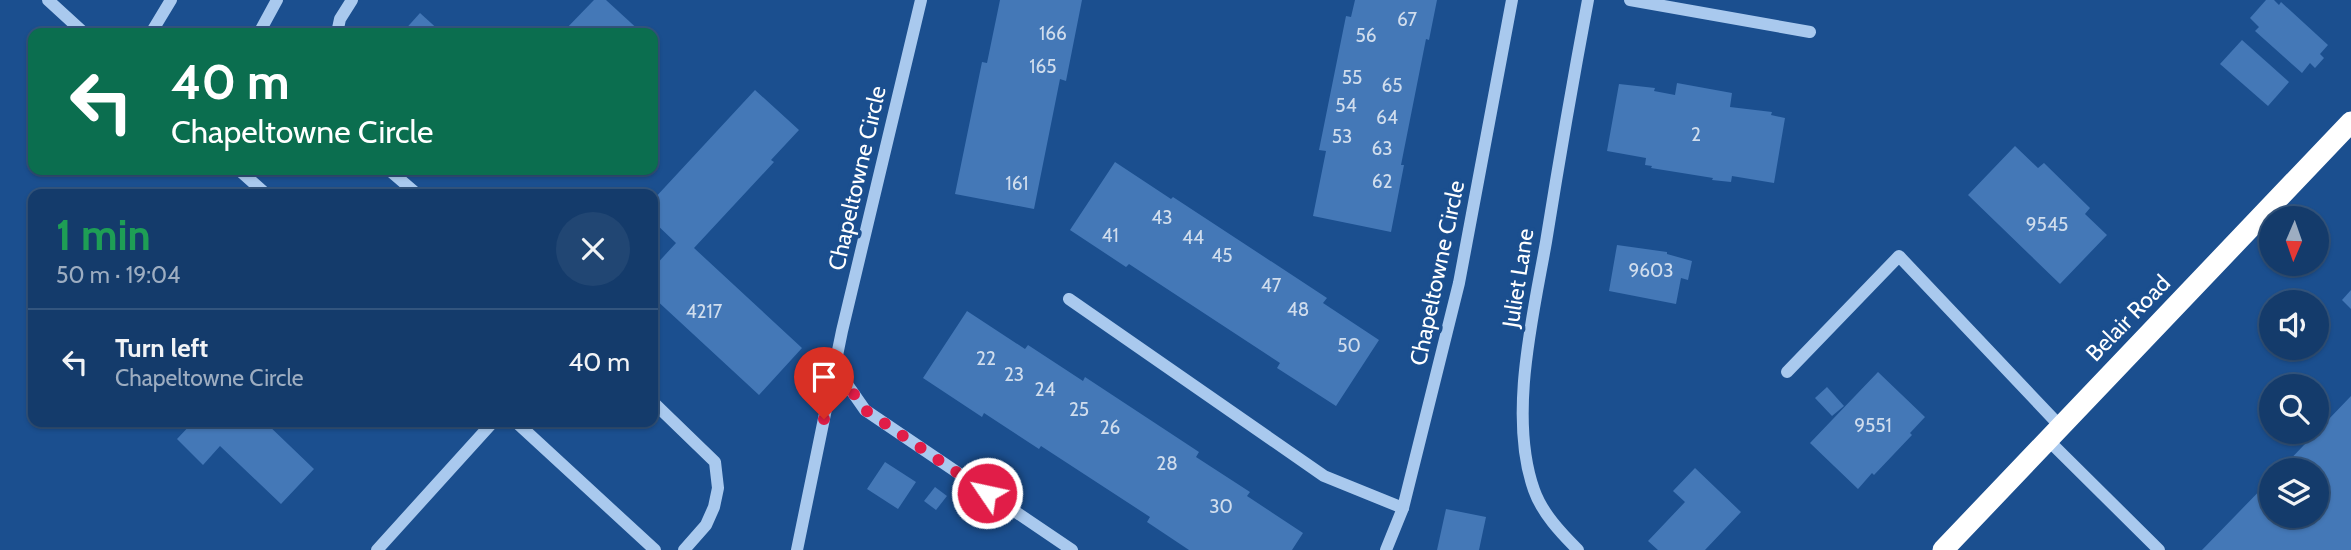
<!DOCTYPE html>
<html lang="en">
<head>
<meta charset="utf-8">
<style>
	body { margin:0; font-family:Cabin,sans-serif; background:#214673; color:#f1f3f6; height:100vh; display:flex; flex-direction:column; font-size:26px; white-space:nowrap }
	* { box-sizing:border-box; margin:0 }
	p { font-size:23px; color:#9dadc1 }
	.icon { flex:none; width:38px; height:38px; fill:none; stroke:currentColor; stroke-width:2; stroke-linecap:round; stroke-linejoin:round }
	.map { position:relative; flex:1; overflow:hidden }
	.panel { position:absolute; left:28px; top:189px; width:630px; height:238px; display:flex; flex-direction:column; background:#143b6b; border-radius:14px; box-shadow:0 2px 5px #0004,0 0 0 2px #33557e }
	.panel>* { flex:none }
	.guide { position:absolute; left:28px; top:28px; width:630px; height:147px; border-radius:14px; box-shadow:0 2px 5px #0004,0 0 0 2px #33557e; background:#0b6e4f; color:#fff; overflow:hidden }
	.needle { width:46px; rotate:182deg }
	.buttons { position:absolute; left:2259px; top:206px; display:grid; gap:14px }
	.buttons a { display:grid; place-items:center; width:70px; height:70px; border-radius:50%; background:#143b6b; box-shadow:0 2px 5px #0004,0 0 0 2px #33557e; font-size:35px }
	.pin { position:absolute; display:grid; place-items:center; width:60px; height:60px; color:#fff; margin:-72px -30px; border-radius:50% 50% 50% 0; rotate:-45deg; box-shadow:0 0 7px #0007 }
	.pin .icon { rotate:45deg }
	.me { position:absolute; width:77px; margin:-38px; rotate:304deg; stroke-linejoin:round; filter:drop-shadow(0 0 5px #0008) }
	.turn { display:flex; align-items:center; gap:24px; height:147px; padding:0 28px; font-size:32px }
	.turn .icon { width:91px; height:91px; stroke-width:2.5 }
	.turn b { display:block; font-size:49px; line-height:60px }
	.round { display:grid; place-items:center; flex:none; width:74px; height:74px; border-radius:37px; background:#214673 }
	.overview { display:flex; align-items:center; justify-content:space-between; height:119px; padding:0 28px }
	h1 { font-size:42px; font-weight:800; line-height:52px; color:#1e9e55 }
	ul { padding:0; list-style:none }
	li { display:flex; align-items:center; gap:21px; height:105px; padding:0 28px; border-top:2px solid #33557e }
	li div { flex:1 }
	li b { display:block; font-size:26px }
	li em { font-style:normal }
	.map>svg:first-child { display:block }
	.building { fill:#4478b7 }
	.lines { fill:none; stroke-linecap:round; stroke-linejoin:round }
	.minor { stroke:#a9c9ee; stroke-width:12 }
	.highway { stroke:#fff; stroke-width:21 }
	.route { stroke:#e11d48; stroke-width:12; stroke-dasharray:0 21.6 }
	.labels { text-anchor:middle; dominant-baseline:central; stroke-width:7; stroke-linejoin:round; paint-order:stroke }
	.number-label { font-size:19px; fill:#d0dded }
	.street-label { font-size:23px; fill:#fff; stroke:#1b4f8f }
</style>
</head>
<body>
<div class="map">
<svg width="2351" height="550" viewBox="0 0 2351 550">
	<rect width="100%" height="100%" fill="#1b4f8f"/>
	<!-- building -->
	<g class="building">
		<path d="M594,0h12l36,33h-80z"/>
		<path d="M1000,0h82l-16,81 -6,-2 -26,130 -79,-15 27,-132 5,1z"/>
		<path d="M1355,0h82l-8,40 -3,-1 -25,126h3l-13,67 -78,-16 13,-65 -7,-1 27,-134 5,1z"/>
		<path d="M2266,0h8l5,5 2,-3 47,43 -8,9 4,4 -9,10 -5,-5 -8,10 -47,-42 4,-4 -9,-9z"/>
		<path d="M420,13l22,20h-40z"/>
		<path d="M2242,40l47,42 -21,24 -48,-42z"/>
		<path d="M1677,83l55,10 -2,14 42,5 -1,3 14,3 -11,65 -42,-7 -1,6 -19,-2 1,-2 -62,-10 1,-2 -7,-1 1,-7 -39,-7 12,-67 36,4 -1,3 21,4z"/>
		<path d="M755,90l44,40 -28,30 3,2 -80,86 108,100 -43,47 -106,-98v-29l23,-25 -23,-22v-21z"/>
		<path d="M2015,146l23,22 6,-5 46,45 -5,6 22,21 -47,49 -92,-89z"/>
		<path d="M1115,162l56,37 2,-2 154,101 -4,5 56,37 -43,66 -59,-38 3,-5 -151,-99 -3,3 -56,-37z"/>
		<path d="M1617,245l50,7v2l25,7 -4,19 -7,-2 -5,26 -67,-13z"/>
		<path d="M2351,290v19l-9,-9z"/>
		<path d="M967,311l58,38 3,-4 55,36 2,-4 114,75 -3,5 54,35 -3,4 56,37 -11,17h-103l-42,-28 3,-5 -109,-71 -2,3 -55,-36 -2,4 -59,-39z"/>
		<path d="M1878,372l47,45 -15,16 2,2 -38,40 -2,-2 -14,16 -48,-46z"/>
		<path d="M1827,387l17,19 -12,10 -17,-18z"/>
		<path d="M2351,396v154h-149l70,-72v38h45v-45h-38z"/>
		<path d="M193,422h72l49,47 -33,35 -61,-58 -17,19 -26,-26z"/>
		<path d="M885,462l31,20 -18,27 -31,-20z"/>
		<path d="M1695,468l46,44 -36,38h-47l-10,-9 37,-39 -12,-11z"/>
		<path d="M935,487l12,9 -11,14 -12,-9z"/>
		<path d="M1446,509l40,8 -7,33h-42z"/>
	</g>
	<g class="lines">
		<!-- minor -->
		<g class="minor">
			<path d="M48,0l36,33"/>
			<path d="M1630,0l180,32"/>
			<path d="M151,33l20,-33"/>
			<path d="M259,33l18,-33"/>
			<path d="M337,33l3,-14 12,-19"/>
			<path d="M239,170l27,24"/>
			<path d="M389,170l28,24"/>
			<path d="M1069,299l255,177 79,32"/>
			<path d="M835,367l30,43 207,140"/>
			<path d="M1787,372l112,-116 161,170"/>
			<path d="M653,402l62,60 3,26 -4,19 -8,18 -22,25"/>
			<path d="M516,422l139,128"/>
			<path d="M2048,440l111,110"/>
			<path d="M377,550l116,-128"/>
			<path d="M797,550l45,-219 79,-331"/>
			<path d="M1386,550l17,-42 56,-225 53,-283"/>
			<path d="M1578,550c-17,-17 -36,-37 -44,-60 -26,-73 -1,-174 12,-248 13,-81 27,-162 42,-242"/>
		</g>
		<!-- highway -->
		<path class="highway" d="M1943,550l408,-428"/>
	</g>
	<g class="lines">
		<!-- route -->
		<path class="route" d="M824,419l11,-52 30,43 122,83"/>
	</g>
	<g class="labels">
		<!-- number labels -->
		<g class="number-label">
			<text x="1407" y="19">67</text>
			<text x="1053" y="33">166</text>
			<text x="1366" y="35">56</text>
			<text x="1043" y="66">165</text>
			<text x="1352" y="77">55</text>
			<text x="1392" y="85">65</text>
			<text x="1346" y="105">54</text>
			<text x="1387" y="117">64</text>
			<text x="1696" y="134">2</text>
			<text x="1342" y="136">53</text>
			<text x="1382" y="148">63</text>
			<text x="1382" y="181">62</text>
			<text x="1017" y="183">161</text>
			<text x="1162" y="217">43</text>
			<text x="2047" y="224">9545</text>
			<text x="1110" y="235">41</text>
			<text x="1193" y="237">44</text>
			<text x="1222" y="255">45</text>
			<text x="1651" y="270">9603</text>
			<text x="1271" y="285">47</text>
			<text x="1298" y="309">48</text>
			<text x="704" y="311">4217</text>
			<text x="1349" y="345">50</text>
			<text x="986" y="358">22</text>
			<text x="1014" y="374">23</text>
			<text x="1045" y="389">24</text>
			<text x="1079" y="409">25</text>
			<text x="1873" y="425">9551</text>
			<text x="1110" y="427">26</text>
			<text x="1167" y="463">28</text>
			<text x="1221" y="506">30</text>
		</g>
		<!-- street labels -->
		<g class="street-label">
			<text transform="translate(857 178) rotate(-77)">Chapeltowne Circle</text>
			<text transform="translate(1437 273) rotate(-78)">Chapeltowne Circle</text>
			<text transform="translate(1518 278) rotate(-81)">Juliet Lane</text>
			<text transform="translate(2128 318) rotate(-46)">Belair Road</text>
		</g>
	</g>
</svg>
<div class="buttons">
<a><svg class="needle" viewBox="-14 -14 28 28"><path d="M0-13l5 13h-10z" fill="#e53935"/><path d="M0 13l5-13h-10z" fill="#9dadc1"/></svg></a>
<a><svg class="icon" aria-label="sound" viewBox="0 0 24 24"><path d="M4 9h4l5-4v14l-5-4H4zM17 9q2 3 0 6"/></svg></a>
<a><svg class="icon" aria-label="search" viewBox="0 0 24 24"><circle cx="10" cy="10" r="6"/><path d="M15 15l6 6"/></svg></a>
<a><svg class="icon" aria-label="layers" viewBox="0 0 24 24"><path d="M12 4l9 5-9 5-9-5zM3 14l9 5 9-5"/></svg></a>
</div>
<div class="pin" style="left:824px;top:419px;background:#d93025"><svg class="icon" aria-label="arrive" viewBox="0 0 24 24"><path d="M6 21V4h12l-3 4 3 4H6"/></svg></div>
<svg class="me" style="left:987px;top:493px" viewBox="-20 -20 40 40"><circle r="17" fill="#e11d48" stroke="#fff" stroke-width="3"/><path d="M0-11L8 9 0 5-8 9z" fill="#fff"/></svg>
<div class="guide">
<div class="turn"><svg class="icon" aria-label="left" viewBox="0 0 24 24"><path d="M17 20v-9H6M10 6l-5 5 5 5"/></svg><div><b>40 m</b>Chapeltowne Circle</div></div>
</div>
<section class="panel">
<div class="overview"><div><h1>1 min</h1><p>50 m · 19:04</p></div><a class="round"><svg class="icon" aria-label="close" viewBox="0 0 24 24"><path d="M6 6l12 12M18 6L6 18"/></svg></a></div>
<ul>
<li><svg class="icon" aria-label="left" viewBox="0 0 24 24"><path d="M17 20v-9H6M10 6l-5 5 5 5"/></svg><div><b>Turn left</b><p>Chapeltowne Circle</p></div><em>40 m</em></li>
</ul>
</section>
</div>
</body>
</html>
